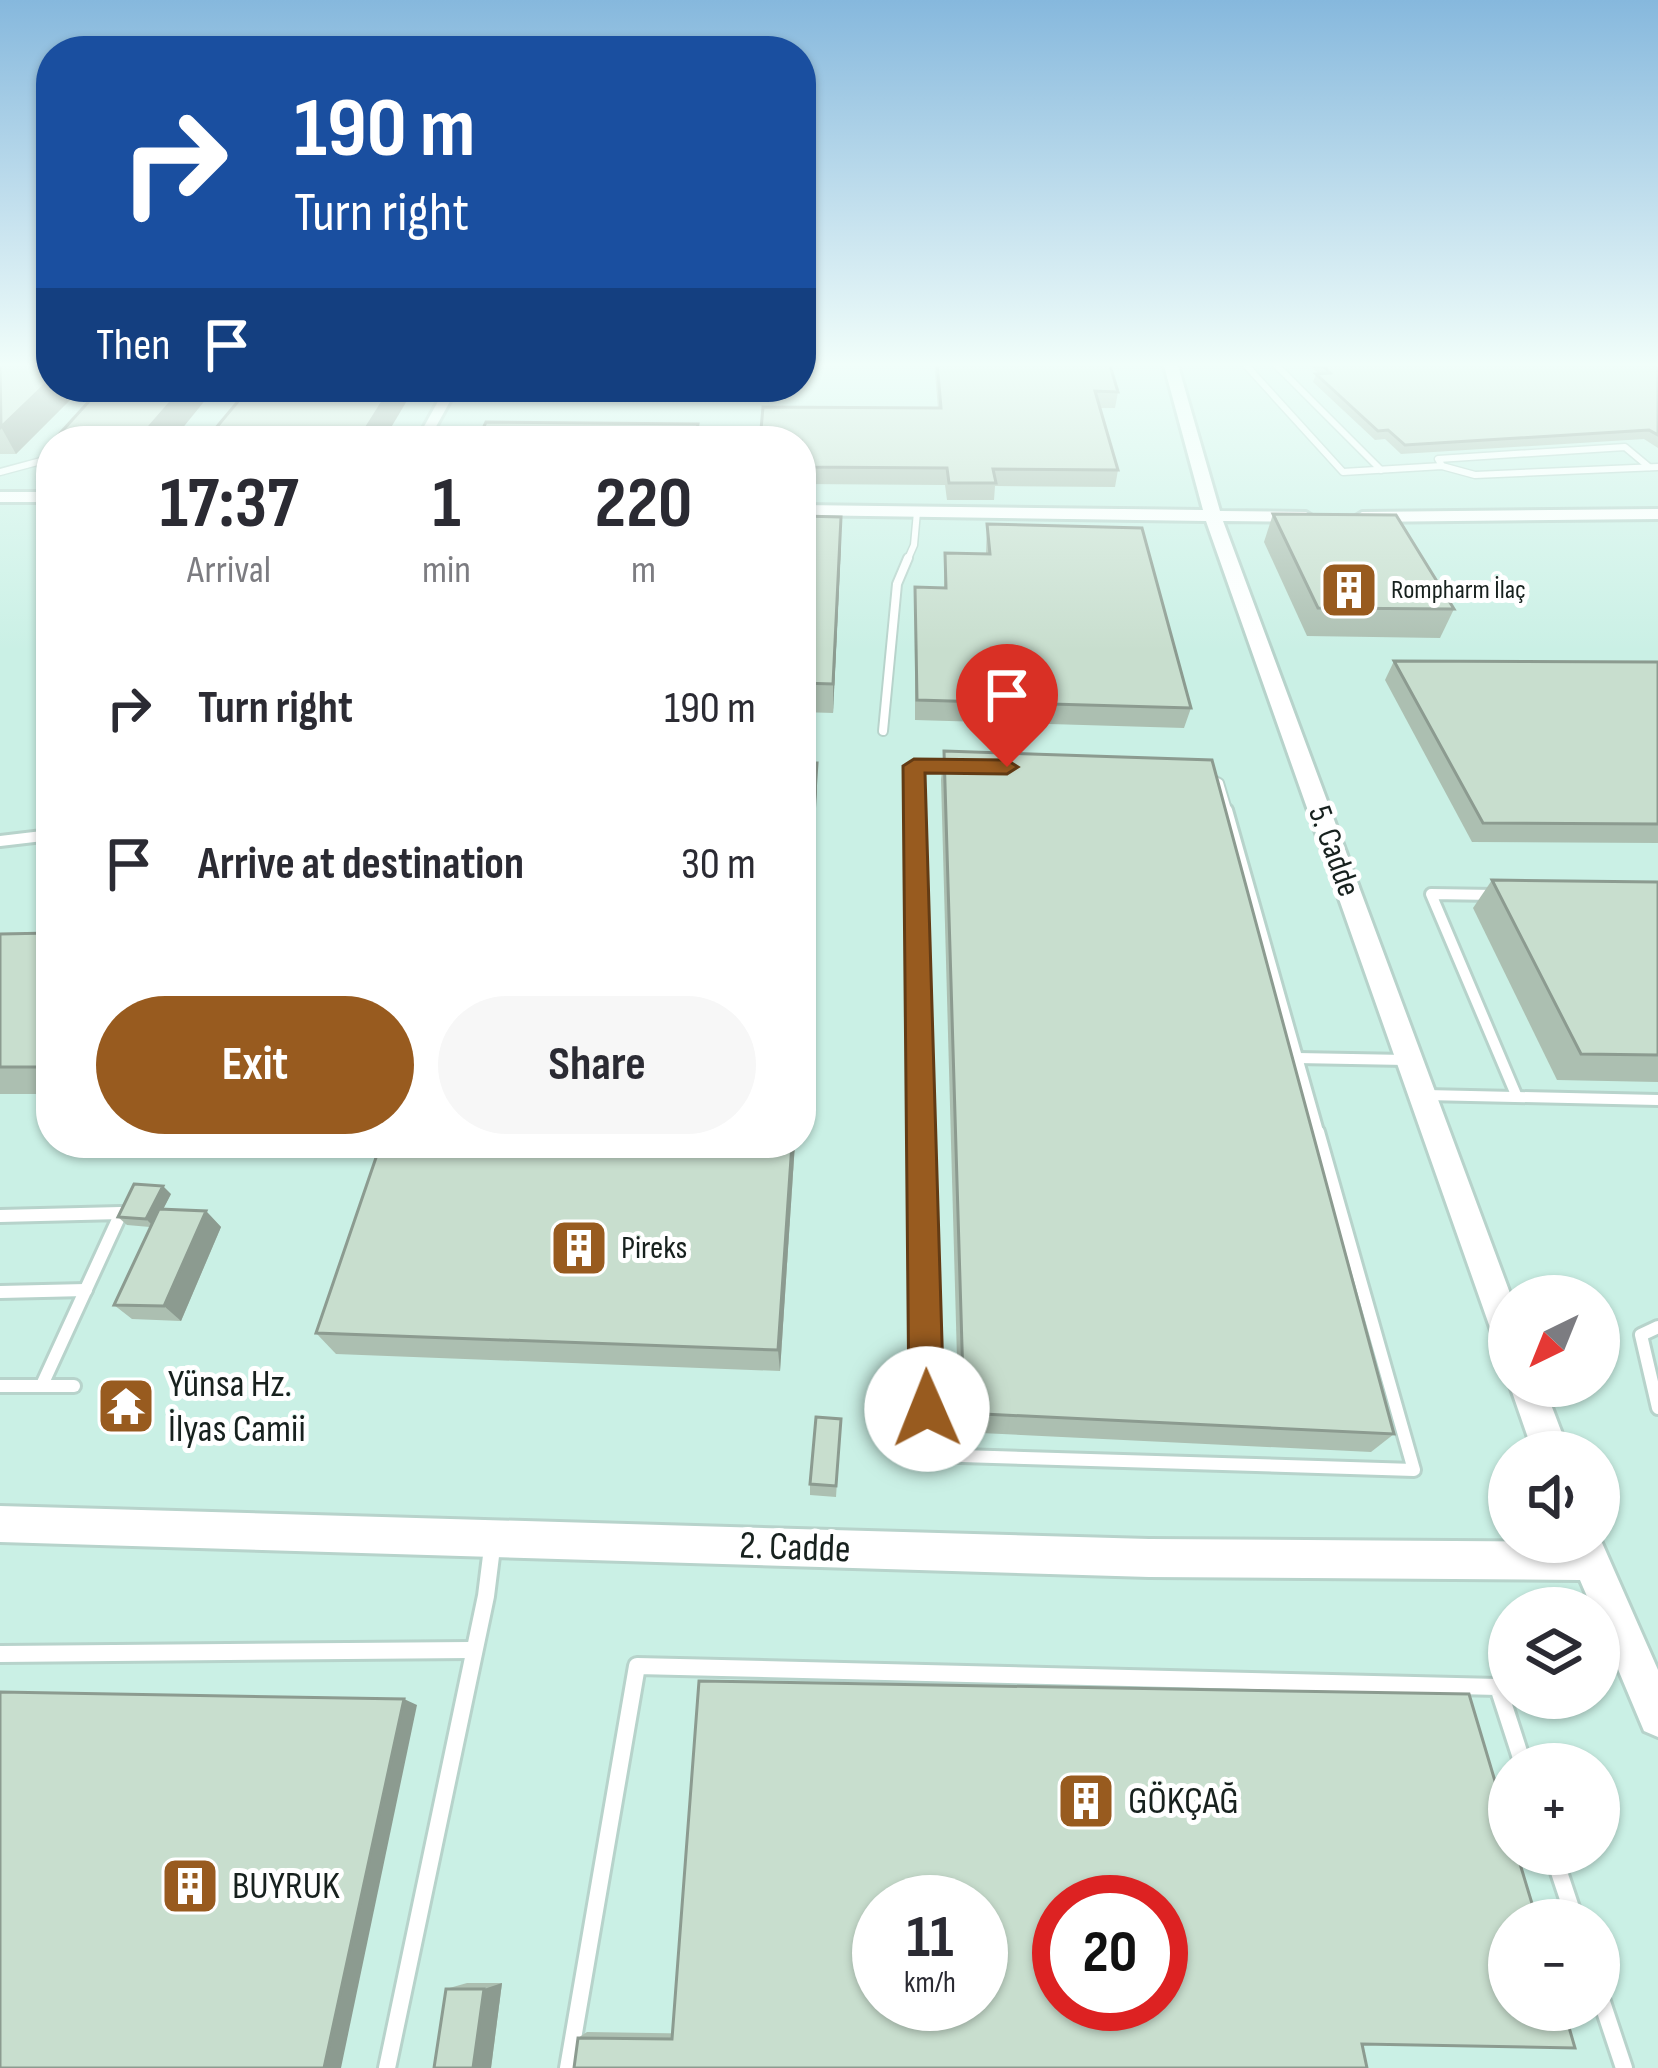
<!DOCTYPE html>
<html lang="en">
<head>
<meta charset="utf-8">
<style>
	body { margin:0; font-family:"Sofia Sans Condensed",sans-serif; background:#f7f7f7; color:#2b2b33; height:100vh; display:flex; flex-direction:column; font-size:45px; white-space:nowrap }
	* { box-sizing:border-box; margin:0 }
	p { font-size:39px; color:#7c7c81 }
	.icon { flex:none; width:66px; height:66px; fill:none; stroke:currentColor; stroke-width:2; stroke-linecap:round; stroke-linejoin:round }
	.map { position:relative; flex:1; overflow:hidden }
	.details { position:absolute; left:36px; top:426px; width:780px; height:732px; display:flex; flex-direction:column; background:#fff; border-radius:48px; box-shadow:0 3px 9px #0004 }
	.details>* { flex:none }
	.guide { position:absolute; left:36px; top:36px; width:780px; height:366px; border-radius:48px; box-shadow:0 3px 9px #0004; background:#1a4fa0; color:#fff; overflow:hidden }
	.needle { width:78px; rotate:223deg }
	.buttons { position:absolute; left:1488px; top:1275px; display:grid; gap:24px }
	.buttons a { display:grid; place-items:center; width:132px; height:132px; border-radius:50%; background:#fff; box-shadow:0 3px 9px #0004; font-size:60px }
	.speed { position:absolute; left:852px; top:1875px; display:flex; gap:24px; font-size:60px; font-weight:700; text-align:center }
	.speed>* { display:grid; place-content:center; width:156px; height:156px; border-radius:50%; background:#fff; box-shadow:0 3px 9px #0004; line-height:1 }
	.speed small { font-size:30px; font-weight:400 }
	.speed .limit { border:18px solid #d22; background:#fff; color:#111 }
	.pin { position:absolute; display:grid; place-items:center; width:102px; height:102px; color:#fff; margin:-123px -51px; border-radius:50% 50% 50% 0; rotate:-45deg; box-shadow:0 0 12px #0007 }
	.pin .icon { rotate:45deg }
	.me { position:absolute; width:132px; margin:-66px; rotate:359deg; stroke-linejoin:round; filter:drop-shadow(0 0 9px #0008) }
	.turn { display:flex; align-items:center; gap:42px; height:252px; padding:0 60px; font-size:54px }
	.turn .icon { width:156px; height:156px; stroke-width:2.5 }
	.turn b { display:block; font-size:84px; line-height:102px }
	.then { display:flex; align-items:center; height:114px; padding:0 60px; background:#0003; gap:24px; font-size:45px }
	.eta { display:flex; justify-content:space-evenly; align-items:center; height:204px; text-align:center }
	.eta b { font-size:72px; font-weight:700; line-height:84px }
	.primary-button { display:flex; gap:24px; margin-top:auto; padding:24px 60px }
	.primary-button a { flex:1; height:138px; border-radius:72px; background:#985b1f; color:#fff; font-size:48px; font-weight:700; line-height:138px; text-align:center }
	.primary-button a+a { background:#f7f7f7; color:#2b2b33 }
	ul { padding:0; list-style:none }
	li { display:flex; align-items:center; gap:36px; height:156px; padding:0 60px }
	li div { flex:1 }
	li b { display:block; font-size:45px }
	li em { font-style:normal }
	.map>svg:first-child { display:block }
	.built { fill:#caf0e5; fill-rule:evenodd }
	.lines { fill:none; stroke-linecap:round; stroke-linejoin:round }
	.service-far4-casing { stroke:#b7d3cb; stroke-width:9 }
	.service-far3-casing { stroke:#b7d3cb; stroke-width:12 }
	.service-far2-casing { stroke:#b7d3cb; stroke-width:16 }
	.service-far1-casing { stroke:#b7d3cb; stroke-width:18 }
	.service-casing { stroke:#b7d3cb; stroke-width:22 }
	.minor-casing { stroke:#b7d3cb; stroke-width:6 }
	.tertiary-casing { stroke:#b7d3cb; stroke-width:6 }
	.service-far4 { stroke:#fff; stroke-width:6 }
	.service-far3 { stroke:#fff; stroke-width:8 }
	.service-far2 { stroke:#fff; stroke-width:10 }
	.service-far1 { stroke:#fff; stroke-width:12 }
	.service { stroke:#fff; stroke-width:16 }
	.minor { fill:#fff; fill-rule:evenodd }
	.tertiary { fill:#fff; fill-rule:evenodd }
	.wall { fill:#acbfb1 }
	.shaded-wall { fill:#8c9b90 }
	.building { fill:#c8dece; stroke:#8c9b90; stroke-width:3; fill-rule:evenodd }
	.route { fill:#985b1f; stroke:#633b14; stroke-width:3 }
	.labels { text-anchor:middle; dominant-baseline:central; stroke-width:10; stroke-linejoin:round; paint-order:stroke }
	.far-poi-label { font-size:27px; fill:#17211e; stroke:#fff; text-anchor:start }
	.street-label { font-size:33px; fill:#17211e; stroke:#fff }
	.poi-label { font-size:33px; fill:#17211e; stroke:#fff; text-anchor:start }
	.near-poi-label { font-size:39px; fill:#17211e; stroke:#fff; text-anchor:start }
	.near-street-label { font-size:39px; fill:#17211e; stroke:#fff }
</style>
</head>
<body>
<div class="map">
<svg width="1658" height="2068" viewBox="0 0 1658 2068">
	<rect width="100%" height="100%" fill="#dffcf4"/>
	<!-- built -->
	<path class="built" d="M0,362l51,25h750v-25h857v1706h-1658zM51,441h750v702h-750zM1509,1296h90v90h-90zM1509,1452h90v90h-90zM1509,1608h90v90h-90zM1509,1764h90v90h-90zM879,1902h102v102h-102zM1059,1902h102v102h-102zM1509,1920h90v90h-90z"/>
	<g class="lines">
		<defs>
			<g id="service-far4">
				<path d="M1243,362l100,110 99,-6 33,9 183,-8"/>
				<path d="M1273,362l108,108"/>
				<path d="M1441,464l-3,-5 187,-12 24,20"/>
				<path d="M0,472l41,-11 10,-10"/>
				<path d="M907,561l7,-16 3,-33"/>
			</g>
			<g id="service-far3">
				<path d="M883,731l14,-147 11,-26"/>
				<path d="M915,813l-1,-47 281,4 24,13 9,30"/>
			</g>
			<g id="service-far2">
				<path d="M915,810l7,325"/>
				<path d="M1227,810l92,325"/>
				<path d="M0,841l51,-6"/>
				<path d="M1495,895l-64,-1 86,203"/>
				<path d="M1297,1058l109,2"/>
				<path d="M1426,1095l232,5"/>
			</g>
			<g id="service-far1">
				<path d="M921,1132l7,323 486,15 -96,-338"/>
				<path d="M0,1216l121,-3 -79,172"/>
				<path d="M0,1292l86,-2"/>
				<path d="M1658,1327l-17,8 17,73"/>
				<path d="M0,1386h74"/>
			</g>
			<g id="service">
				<path d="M0,1654l471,-4"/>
				<path d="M1553,1854l22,66"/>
				<path d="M1599,1993l25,75"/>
				<path d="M387,2068l99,-472 6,-48"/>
				<path d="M568,2068l69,-402 861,21 25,77"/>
			</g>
			<path id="minor" d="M446,387h12l-30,54h-12z"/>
			<g id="tertiary">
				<path d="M1163,362h14l43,149 86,1 8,5 -8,5 -83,-1 288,775 -2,56 -12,-5 -4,-11 -287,-815 -405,-6v-10l402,5z"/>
				<rect x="0" y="492" width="51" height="10"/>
				<path d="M1658,509v10l-296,3 -8,-5 8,-5z"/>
				<path d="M1510,1386h34l25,66h-36z"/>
				<path d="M0,1506l1149,33 450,3v-6l59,134v67l-14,-6 -45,-107v-16h-7l-12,-28 -431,-3 -1149,-35z"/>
			</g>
		</defs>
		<!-- service-far4 casing -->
		<use href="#service-far4" class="service-far4-casing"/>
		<!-- service-far3 casing -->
		<use href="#service-far3" class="service-far3-casing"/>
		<!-- service-far2 casing -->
		<use href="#service-far2" class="service-far2-casing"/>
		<!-- service-far1 casing -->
		<use href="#service-far1" class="service-far1-casing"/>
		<!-- service casing -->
		<use href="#service" class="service-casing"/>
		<!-- minor casing -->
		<use href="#minor" class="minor-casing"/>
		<!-- tertiary casing -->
		<use href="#tertiary" class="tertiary-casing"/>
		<!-- service-far4 -->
		<use href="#service-far4" class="service-far4"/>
		<!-- service-far3 -->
		<use href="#service-far3" class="service-far3"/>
		<!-- service-far2 -->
		<use href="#service-far2" class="service-far2"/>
		<!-- service-far1 -->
		<use href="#service-far1" class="service-far1"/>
		<!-- service -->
		<use href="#service" class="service"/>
		<!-- minor -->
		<use href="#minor" class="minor"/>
		<!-- tertiary -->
		<use href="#tertiary" class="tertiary"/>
	</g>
	<!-- wall -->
	<g class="wall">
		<path d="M0,362l51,25h32l-67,67h-16z"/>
		<path d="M934,362h175l9,30 -3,16h-15l18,62 -3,17 -120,-1 -1,14h-47l-2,-15 -144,-1v-43l137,-33z"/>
		<path d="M1307,362h351v86l-14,-9 -243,15 -16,-15 -10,1 -62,-58 3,-8 2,-1z"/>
		<path d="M1273,514l181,95 -14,29 -133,-2 -43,-94z"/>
		<path d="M801,516l40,28 -8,169 -32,-1z"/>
		<path d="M987,524l204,184 -7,20 -269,-8v-133l29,1 1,-35 41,1z"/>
		<path d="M1394,661l264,1v181l-186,-1 -87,-162z"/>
		<path d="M944,751l450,683 -23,18 -412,-20 -18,-652z"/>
		<path d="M1492,880l166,2v200l-101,-2 -84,-172z"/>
		<path d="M51,933v161h-51v-160z"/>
		<path d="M795,1143l-15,228 -444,-17 -20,-21z"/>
		<path d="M171,1194l-8,15 43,2 15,16 -40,94 -49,-2 -18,-14 36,-78 -23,-2 -9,-8z"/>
		<path d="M841,1419l-5,78 -26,-2v-11z"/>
		<path d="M467,1983h35l-11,85 -45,-79z"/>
		<path d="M587,2032l775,12 5,24 -789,-30z"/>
	</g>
	<!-- shaded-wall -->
	<g class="shaded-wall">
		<path d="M51,379v8h32l-67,67 -15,-27z"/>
		<path d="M184,387h32l-44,54h-35z"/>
		<path d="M392,387h13l3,12 -25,42h-25z"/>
		<path d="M841,517v27l-8,169v-29z"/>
		<path d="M817,763v29l-16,251v-42z"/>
		<path d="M792,1143h3l-15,228 -2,-21z"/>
		<path d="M163,1186l8,8 -17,33 -8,-8z"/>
		<path d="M206,1211l15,16 -40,94 -17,-15z"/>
		<path d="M404,1699l13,6 -76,363h-17z"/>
		<path d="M502,1983l-11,85h-18l11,-79z"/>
	</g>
	<!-- building -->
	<g class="building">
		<path d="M0,362h51v17l-50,48z"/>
		<path d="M937,362h172l9,30 -23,-1 23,79 -125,-1 3,14h-47l-2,-15 -146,-1v-26h-41l3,-34 178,1z"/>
		<path d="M1319,362h339v73l-9,-5 -244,15 -17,-15 -10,1 -62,-57 14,-1z"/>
		<path d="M102,387h82l-47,54h-84z"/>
		<path d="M250,387h142l-34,54h-153z"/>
		<path d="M486,422l212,2 -3,17h-218z"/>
		<path d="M1273,514l123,1 58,94 -136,-1z"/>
		<path d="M801,516l40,1 -8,167 -32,-1z"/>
		<path d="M987,524l155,4 49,180 -274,-8 -2,-113 31,1 -1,-35 45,1z"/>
		<path d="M1394,661l264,1v162l-175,-1z"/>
		<path d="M944,751l268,9 182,674 -430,-21z"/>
		<path d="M801,763h16l-16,238z"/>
		<path d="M1492,880l166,2v173l-77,-1z"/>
		<path d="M51,933v134h-51v-133z"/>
		<path d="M381,1143h411l-14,207 -462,-17z"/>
		<path d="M134,1184l29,2 -17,33 -28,-2z"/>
		<path d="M159,1209l47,2 -42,95 -50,-1z"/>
		<path d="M816,1417l25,2 -5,67 -26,-2z"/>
		<path d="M699,1681l770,13 40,134v26h8l20,66h-28v90h55l11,38 -213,-4 5,24h-793l4,-30 94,1zM879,1902h102v102h-102zM1059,1902h102v102h-102z"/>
		<path d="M0,1692l404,7 -80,369h-324z"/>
		<path d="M446,1989h38l-11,79h-39z"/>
	</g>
	<!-- sky -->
	<linearGradient id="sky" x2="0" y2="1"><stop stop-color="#86b8dd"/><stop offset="0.56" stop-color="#f1fefa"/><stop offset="1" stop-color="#f1fefa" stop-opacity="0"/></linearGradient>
	<rect width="1658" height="651" fill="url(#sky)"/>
	<!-- route -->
	<path class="route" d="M914,759l93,1 11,7 -11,7 -82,-1 19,636 -5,12 -12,5 -13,-5 -5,-12 -6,-643z"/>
	<!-- icons -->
	<defs>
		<symbol id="building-square" viewBox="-11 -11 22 22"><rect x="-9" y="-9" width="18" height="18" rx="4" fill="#985b1f" stroke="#fff"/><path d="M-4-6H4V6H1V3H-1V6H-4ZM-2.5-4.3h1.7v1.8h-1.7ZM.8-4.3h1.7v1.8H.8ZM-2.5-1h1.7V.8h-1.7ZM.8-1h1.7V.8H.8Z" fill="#fff"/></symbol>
		<symbol id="temple-square" viewBox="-11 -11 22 22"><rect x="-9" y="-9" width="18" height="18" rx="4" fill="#985b1f" stroke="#fff"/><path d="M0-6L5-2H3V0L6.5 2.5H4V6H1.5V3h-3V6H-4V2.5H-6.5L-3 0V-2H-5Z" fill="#fff"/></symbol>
	</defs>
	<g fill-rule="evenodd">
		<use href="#building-square" x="1316" y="557" width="66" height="66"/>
		<use href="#building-square" x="546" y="1215" width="66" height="66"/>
		<use href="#temple-square" x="93" y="1373" width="66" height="66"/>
		<use href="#building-square" x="1053" y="1768" width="66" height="66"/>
		<use href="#building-square" x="157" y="1853" width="66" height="66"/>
	</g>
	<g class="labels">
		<!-- far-poi labels -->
		<g class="far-poi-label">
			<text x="1391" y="590">Rompharm İlaç</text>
		</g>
		<!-- street labels -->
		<g class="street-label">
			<text transform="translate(1334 851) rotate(70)">5. Cadde</text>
		</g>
		<!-- poi labels -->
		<g class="poi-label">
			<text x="621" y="1248">Pireks</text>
		</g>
		<!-- near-poi labels -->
		<g class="near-poi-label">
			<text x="168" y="1384">Yünsa Hz.<tspan x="168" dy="45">İlyas Camii</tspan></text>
			<text x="1128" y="1801">GÖKÇAĞ</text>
			<text x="232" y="1886">BUYRUK</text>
		</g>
		<!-- near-street labels -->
		<g class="near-street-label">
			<text transform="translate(795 1548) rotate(2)">2. Cadde</text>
		</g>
	</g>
</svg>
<div class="buttons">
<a><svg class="needle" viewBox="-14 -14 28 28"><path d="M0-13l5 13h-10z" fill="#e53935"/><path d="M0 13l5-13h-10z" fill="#7c7c81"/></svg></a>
<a><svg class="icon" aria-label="sound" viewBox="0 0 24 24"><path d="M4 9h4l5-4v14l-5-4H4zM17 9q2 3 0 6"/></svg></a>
<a><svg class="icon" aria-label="layers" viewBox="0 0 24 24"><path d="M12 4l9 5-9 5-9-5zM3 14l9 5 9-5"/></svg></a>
<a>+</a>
<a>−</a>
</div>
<div class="speed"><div>11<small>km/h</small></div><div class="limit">20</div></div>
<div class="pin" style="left:1007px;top:767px;background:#d93025"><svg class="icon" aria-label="arrive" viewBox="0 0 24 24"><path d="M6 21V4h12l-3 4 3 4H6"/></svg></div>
<svg class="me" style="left:927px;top:1409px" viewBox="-20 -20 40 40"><circle r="19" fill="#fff"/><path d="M0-13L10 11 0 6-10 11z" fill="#985b1f"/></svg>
<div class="guide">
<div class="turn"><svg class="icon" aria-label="right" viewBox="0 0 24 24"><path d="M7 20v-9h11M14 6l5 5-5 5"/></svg><div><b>190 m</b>Turn right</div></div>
<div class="then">Then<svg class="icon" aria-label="arrive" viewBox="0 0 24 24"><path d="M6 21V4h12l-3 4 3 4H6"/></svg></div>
</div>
<section class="details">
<div class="eta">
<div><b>17:37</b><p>Arrival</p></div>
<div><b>1</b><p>min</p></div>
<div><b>220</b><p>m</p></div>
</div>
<ul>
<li><svg class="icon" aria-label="right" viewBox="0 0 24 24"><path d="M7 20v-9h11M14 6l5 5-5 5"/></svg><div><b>Turn right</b></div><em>190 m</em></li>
<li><svg class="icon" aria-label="arrive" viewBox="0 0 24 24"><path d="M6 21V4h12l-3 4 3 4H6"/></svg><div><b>Arrive at destination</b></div><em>30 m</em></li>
</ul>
<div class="primary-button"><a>Exit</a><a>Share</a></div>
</section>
</div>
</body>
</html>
